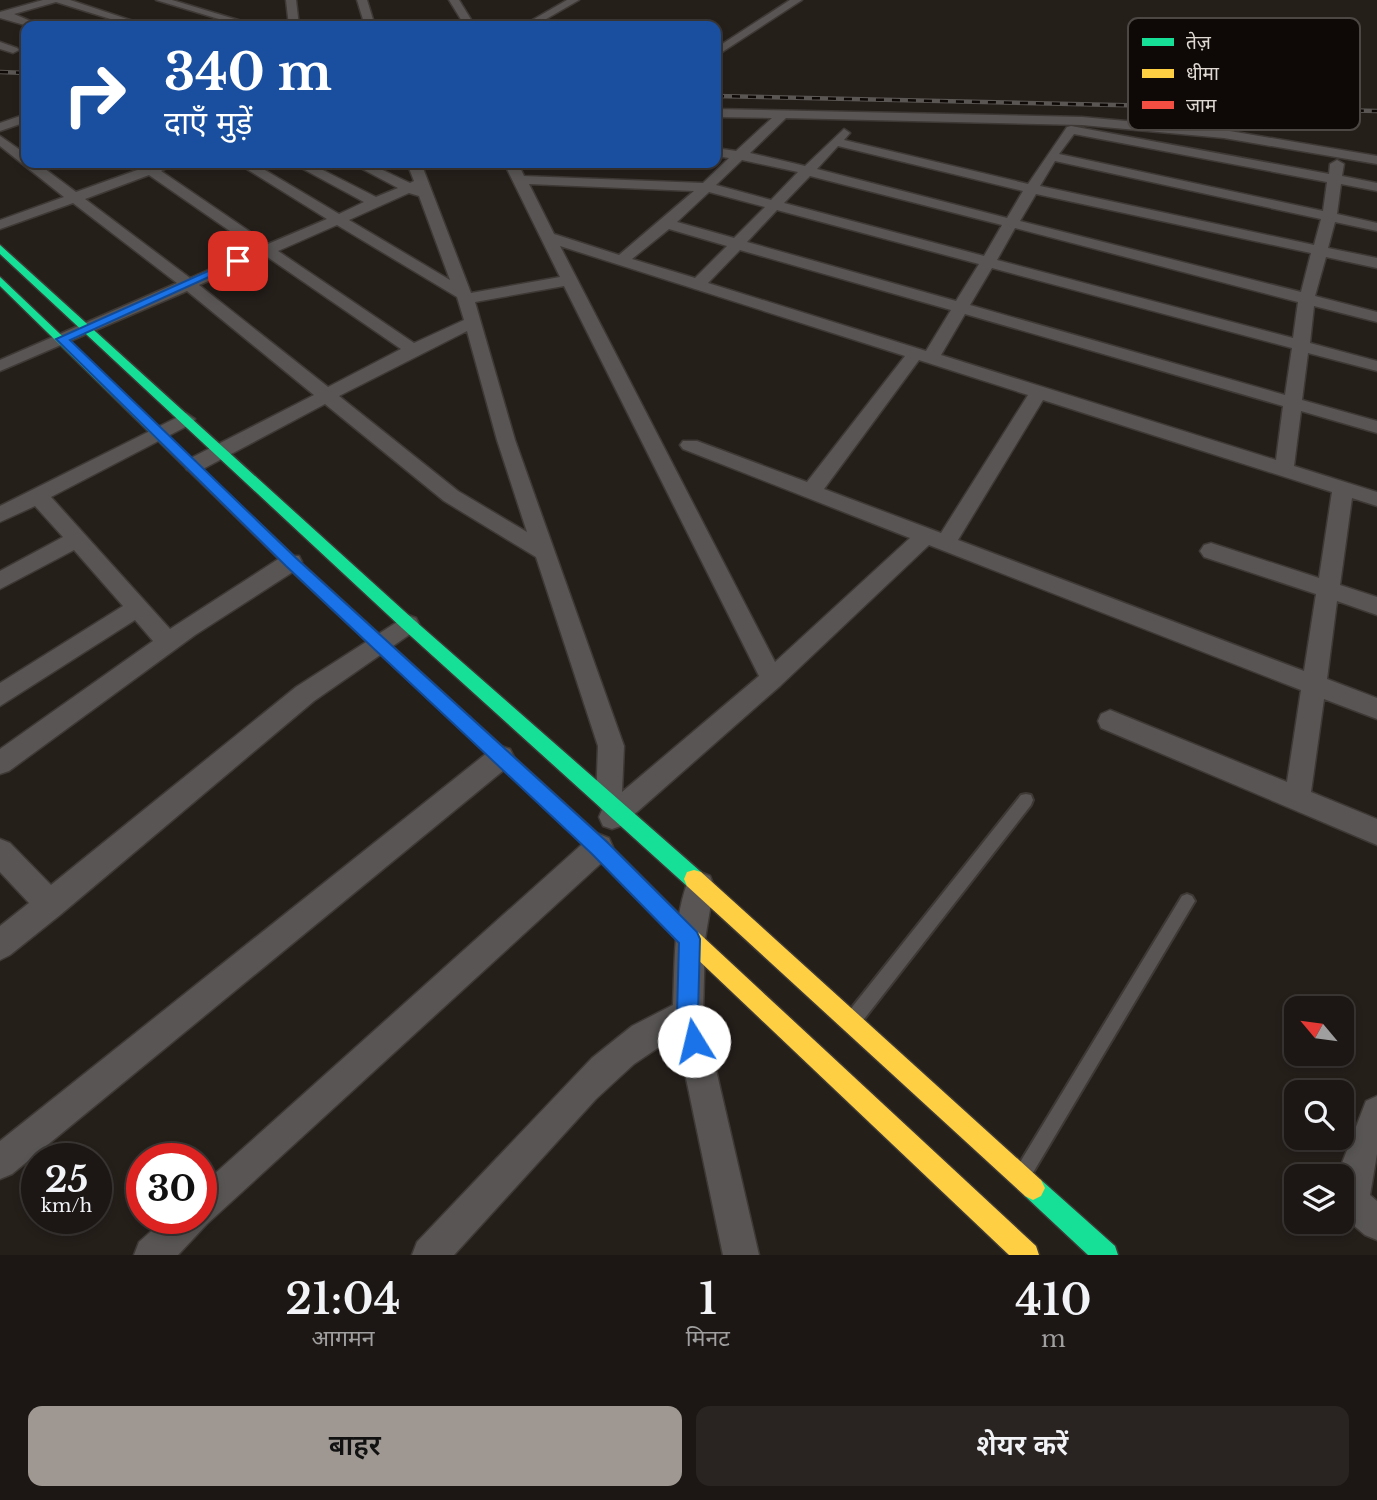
<!DOCTYPE html>
<html lang="hi">
<head>
<meta charset="utf-8">
<style>
	body { margin:0; font-family:"Libre Baskerville","Noto Sans Devanagari",serif; background:#292422; color:#f1f3f6; height:100vh; display:flex; flex-direction:column; font-size:26px; white-space:nowrap }
	* { box-sizing:border-box; margin:0 }
	p { font-size:23px; color:#a09fa0 }
	.icon { flex:none; width:38px; height:38px; fill:none; stroke:currentColor; stroke-width:2; stroke-linecap:round; stroke-linejoin:round }
	.map { position:relative; height:1255px; overflow:hidden }
	.drawer { display:flex; flex-direction:column; background:#1c1714; flex:1 }
	.drawer>* { flex:none }
	.banner { position:absolute; left:21px; top:21px; width:700px; height:147px; border-radius:14px; box-shadow:0 4px 10px #0003,0 0 0 2px #3a3634; background:#1a4fa0; color:#fff; overflow:hidden }
	.needle { width:46px; rotate:299deg }
	.controls { position:absolute; left:1284px; top:996px; display:grid; gap:14px }
	.controls a { display:grid; place-items:center; width:70px; height:70px; border-radius:14px; background:#1c1714; box-shadow:0 4px 10px #0003,0 0 0 2px #3a3634; font-size:35px }
	.speed { position:absolute; left:21px; top:1143px; display:flex; gap:14px; font-size:35px; font-weight:700; text-align:center }
	.speed>* { display:grid; place-content:center; width:91px; height:91px; border-radius:50%; background:#1c1714; box-shadow:0 4px 10px #0003,0 0 0 2px #3a3634; line-height:1 }
	.speed small { font-size:18px; font-weight:400 }
	.speed .limit { border:10px solid #d22; background:#fff; color:#111 }
	.pin { position:absolute; display:grid; place-items:center; width:60px; height:60px; color:#fff; margin:-30px; border-radius:14px; box-shadow:0 4px 10px #0006 }
	.me { position:absolute; width:77px; margin:-38px; rotate:351deg; stroke-linejoin:round; filter:drop-shadow(0 0 5px #0008) }
	.turn { display:flex; align-items:center; gap:24px; height:147px; padding:0 28px; font-size:32px }
	.turn .icon { width:91px; height:91px; stroke-width:2.5 }
	.turn b { display:block; font-size:49px; line-height:60px }
	.eta { display:flex; justify-content:space-evenly; align-items:center; height:119px; text-align:center }
	.eta b { font-size:42px; font-weight:600; line-height:49px }
	.button { display:flex; gap:14px; margin-top:auto; padding:14px 28px }
	.button a { flex:1; height:80px; border-radius:14px; background:#9f9892; color:#111; font-size:28px; font-weight:600; line-height:80px; text-align:center }
	.button a+a { background:#292422; color:#f1f3f6 }
	.map>svg:first-child { display:block }
	.lines { fill:none; stroke-linecap:round; stroke-linejoin:round }
	.lane-casing { stroke:#3e3935; stroke-width:4 }
	.street-casing { stroke:#3e3935; stroke-width:3 }
	.fast-casing { stroke:#3e3935; stroke-width:3 }
	.slow-casing { stroke:#3e3935; stroke-width:3 }
	.jam-casing { stroke:#3e3935; stroke-width:3 }
	.lane { fill:#595555; fill-rule:evenodd }
	.street { fill:#595555; fill-rule:evenodd }
	.fast { fill:#16e098; fill-rule:evenodd }
	.slow { fill:#ffcf43; fill-rule:evenodd }
	.jam { fill:#f24e42; fill-rule:evenodd }
	.rail-casing { stroke:#5a5653; stroke-width:4.5 }
	.rail { stroke:#0e0906; stroke-width:2.5; stroke-dasharray:8; stroke-linecap:butt }
	.route { fill:#1a73e8; stroke:#114b97; stroke-width:2 }
	.key { fill:#0e0906; stroke:#4d4744; stroke-width:2 }
	.key-label { font-size:19px; fill:#e0d9d3 }
</style>
</head>
<body>
<div class="map">
<svg width="1377" height="1255" viewBox="0 0 1377 1255">
	<rect width="100%" height="100%" fill="#251f1a"/>
	<g class="lines">
		<defs>
			<g id="lane">
				<path d="M1026,794l5,1 2,5 -2,5 -170,218 -6,2 -6,-2 -2,-6 2,-6 172,-216z"/>
				<path d="M1187,894l5,2 3,5 -3,5 -161,270 -6,3 -6,-3 -3,-6 3,-6 163,-268z"/>
			</g>
			<g id="street">
				<path d="M43,0h27l78,26h-15l-77,-24 -42,12 28,12h-14l-28,-8v-6z"/>
				<path d="M156,0h16l86,26h-16z"/>
				<path d="M286,0h10l3,26h-10z"/>
				<path d="M357,0h10l8,26h-10z"/>
				<path d="M449,0h10l16,26h-10z"/>
				<path d="M567,0h12l-45,26h-12z"/>
				<path d="M790,0h12l-86,56v-8z"/>
				<path d="M0,42l17,6 2,2 -6,3 -13,-4z"/>
				<path d="M716,109l366,8 142,13 153,26v8l-153,-26 -142,-13 -296,-7 -36,35 55,13 39,-37 6,4 -6,7 184,44 39,-57 4,-1 258,48 1,-10 7,-4 7,4 -2,12 35,7v8l-36,-7 -4,30 40,9v8l-42,-9 -7,26 49,10v10l-51,-11 -11,39 62,16v10l-63,-16 -4,37 67,18v10l-69,-18 -6,47 75,21v12l-76,-22 -7,55 83,26v14l-25,-8 -12,87 37,12v18l-40,-14 -10,78 50,19v21l-53,-20 -13,93 66,27v26l-276,-117 -3,-7 3,-7 9,-4 177,72 14,-92 -372,-145 -149,141 -159,140 -9,3 -9,-3 -4,-9 3,-7 -6,-9 2,-55 -62,-189 -92,-56 -119,-97 -124,66h-14l-3,-5 3,-5 127,-65 -127,-104 -187,80v-11l177,-77 -104,-80 -73,26v-9l64,-23 -64,-51v-10l26,18v9h11l39,29 64,-23 -7,-6h44l-16,8 107,73 59,-25 -90,-56h16l86,51 25,-12 -72,-39h17l67,34 22,-9 -47,-25h17l42,20 4,-2 -7,-18h14l50,130 89,-16 -56,-114h14l6,13 179,7 26,-25 -13,-2v-8l20,3 36,-33 -56,-1zM1074,134l253,48 -4,29 -264,-57zM838,146l185,45 -16,27 -190,-49zM742,160l56,12 -27,28 -55,-15zM1055,161l266,58 -7,26 -274,-59zM149,175l107,74 -66,29 -105,-79zM810,176l192,49 -18,31 -200,-53zM529,184l165,7 -75,64 -65,-21zM709,192l56,15 -31,31 -57,-16zM409,193l10,3 31,84 -101,-60zM1036,194l275,59 -10,39 -281,-71zM777,210l202,54 -23,37 -209,-59zM337,225l120,72 7,23 -50,23 -136,-92zM1015,228l283,74 -5,36 -296,-78zM669,229l58,17 -32,32 -63,-19zM560,246l345,110 -98,126 -110,-41h-14l-3,4 3,4 227,89 -135,124zM740,250l211,60 -25,41 -218,-68zM266,256l135,93 -73,38 -129,-102zM992,268l300,80 -7,47 -315,-90zM564,286l195,390 -137,116 2,-46 -109,-306 -40,-138zM965,314l318,92 -7,54 -335,-105zM467,331l30,109 30,92 -69,-41 -119,-95zM919,360l109,35 -87,138 -117,-44zM1043,400l289,92 -13,86 -108,-35 -7,2 -4,6 4,6 112,37 -12,77 -346,-131z"/>
				<path d="M26,114v8l-26,9v-8z"/>
				<path d="M186,413l9,6 -2,4 -142,74 119,132 113,-73h16l3,6 -3,6 -104,67 -186,136 -9,3v-25l153,-108 -18,-21 -135,86v-23l123,-77 -49,-56 -74,39v-18l63,-34 -28,-31 -35,16v-16z"/>
				<path d="M408,615l8,3 3,6 -3,6 -102,71 -254,214 -50,40 -10,5v-34l29,-23 -29,-31v-33l10,4 41,42 245,-198z"/>
				<path d="M501,746l9,3 4,8 -4,8 -498,409 -12,5v-38l492,-392z"/>
				<path d="M599,834l10,4 4,9 -4,9 -402,368 -29,31h-44l5,-13 27,-24h35v-32l388,-348z"/>
				<path d="M700,872l10,4 4,10 -9,53 -2,75 56,241h-36l-46,-220 -43,29 -38,35 -142,156h-42l5,-13 175,-184 40,-32 41,-21c2,-42 0,-89 17,-129z"/>
				<path d="M1377,1096v58l-7,41 7,6v39l-12,-5 -21,-18 -2,-41h-5l29,-75z"/>
			</g>
			<g id="fast">
				<path d="M0,245l414,375 287,252 3,7 -3,7 -7,2 -7,-2 -285,-258 -402,-374z"/>
				<path d="M0,277l296,281 174,159 3,5 -3,5 -6,2 -6,-2 -172,-161 -286,-280z"/>
				<path d="M1033,1176l8,4 74,66 3,9h-30l-63,-59 -4,-8 4,-8z"/>
			</g>
			<g id="slow">
				<path d="M694,870l7,2 340,308 4,8 -4,8 -8,4 -8,-4 -338,-310 -3,-7 3,-7z"/>
				<path d="M680,919l7,3 349,324 3,9h-30l-336,-319 -3,-7 3,-7z"/>
			</g>
			<path id="jam" d="M464,715l6,2 136,124 81,81 3,7 -3,7 -7,3 -7,-3 -81,-83 -134,-126 -3,-5 3,-5z"/>
		</defs>
		<!-- lane casing -->
		<use href="#lane" class="lane-casing"/>
		<!-- street casing -->
		<use href="#street" class="street-casing"/>
		<!-- fast casing -->
		<use href="#fast" class="fast-casing"/>
		<!-- slow casing -->
		<use href="#slow" class="slow-casing"/>
		<!-- jam casing -->
		<use href="#jam" class="jam-casing"/>
		<!-- lane -->
		<use href="#lane" class="lane"/>
		<!-- street -->
		<use href="#street" class="street"/>
		<!-- fast -->
		<use href="#fast" class="fast"/>
		<!-- slow -->
		<use href="#slow" class="slow"/>
		<!-- jam -->
		<use href="#jam" class="jam"/>
		<defs>
			<g id="rail">
				<path d="M0,72l26,1"/>
				<path d="M716,96l661,15"/>
			</g>
		</defs>
		<!-- rail casing -->
		<use href="#rail" class="rail-casing"/>
		<!-- rail -->
		<use href="#rail" class="rail"/>
	</g>
	<!-- route -->
	<path class="route" d="M235,259l9,2 -174,79 226,218 310,283 91,91 3,7 -2,75 6,27 -3,7 -7,3 -8,-3 -9,-34 2,-71 -87,-89 -306,-288 -230,-227z"/>
	<!-- legend -->
	<rect x="1128" y="18" width="232" height="112" rx="10" class="key"/>
	<rect x="1142" y="38" width="32" height="8" fill="#16e098"/>
	<rect x="1142" y="69" width="32" height="9" fill="#ffcf43"/>
	<rect x="1142" y="101" width="32" height="8" fill="#f24e42"/>
	<g class="key-label">
		<text x="1186" y="49">तेज़</text>
		<text x="1186" y="80">धीमा</text>
		<text x="1186" y="112">जाम</text>
	</g>
</svg>
<div class="controls">
<a><svg class="needle" viewBox="-14 -14 28 28"><path d="M0-13l5 13h-10z" fill="#e53935"/><path d="M0 13l5-13h-10z" fill="#a09fa0"/></svg></a>
<a><svg class="icon" aria-label="search" viewBox="0 0 24 24"><circle cx="10" cy="10" r="6"/><path d="M15 15l6 6"/></svg></a>
<a><svg class="icon" aria-label="layers" viewBox="0 0 24 24"><path d="M12 4l9 5-9 5-9-5zM3 14l9 5 9-5"/></svg></a>
</div>
<div class="speed"><div>25<small>km/h</small></div><div class="limit">30</div></div>
<div class="pin" style="left:238px;top:261px;background:#d93025"><svg class="icon" aria-label="arrive" viewBox="0 0 24 24"><path d="M6 21V4h12l-3 4 3 4H6"/></svg></div>
<svg class="me" style="left:694px;top:1041px" viewBox="-20 -20 40 40"><circle r="19" fill="#fff"/><path d="M0-13L10 11 0 6-10 11z" fill="#1a73e8"/></svg>
<div class="banner">
<div class="turn"><svg class="icon" aria-label="right" viewBox="0 0 24 24"><path d="M7 20v-9h11M14 6l5 5-5 5"/></svg><div><b>340 m</b>दाएँ मुड़ें</div></div>
</div>
</div>
<section class="drawer">
<div class="eta">
<div><b>21:04</b><p>आगमन</p></div>
<div><b>1</b><p>मिनट</p></div>
<div><b>410</b><p>m</p></div>
</div>
<div class="button"><a>बाहर</a><a>शेयर करें</a></div>
</section>
</body>
</html>
